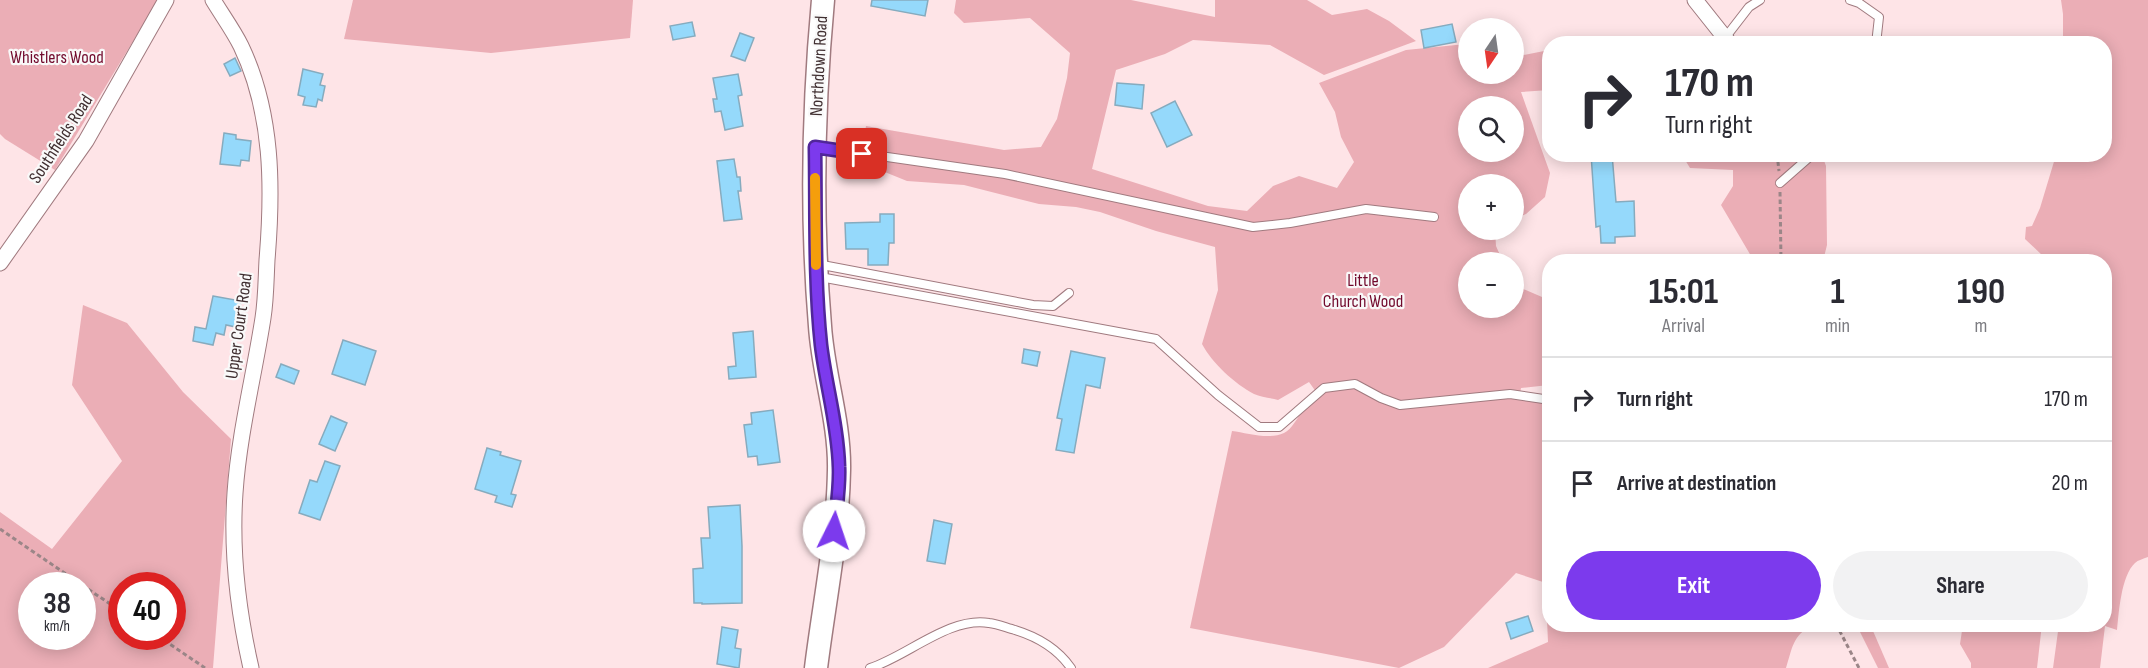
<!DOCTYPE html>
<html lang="en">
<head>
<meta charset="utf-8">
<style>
	body { margin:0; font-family:"Sofia Sans Condensed",sans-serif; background:#f2f2f3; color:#2b2b33; height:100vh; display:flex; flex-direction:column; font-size:22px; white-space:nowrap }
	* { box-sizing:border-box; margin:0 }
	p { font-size:20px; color:#7c7c81 }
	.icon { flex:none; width:33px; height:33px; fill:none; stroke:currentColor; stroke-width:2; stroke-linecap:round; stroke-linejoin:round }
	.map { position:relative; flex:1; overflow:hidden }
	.drawer { position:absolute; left:1542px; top:254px; width:570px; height:378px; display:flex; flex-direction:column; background:#fff; border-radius:24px; box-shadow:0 3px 15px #0003 }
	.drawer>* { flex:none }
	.banner { position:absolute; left:1542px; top:36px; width:570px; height:126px; border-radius:24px; box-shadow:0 3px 15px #0003; background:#fff; color:#2b2b33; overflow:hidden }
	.needle { width:39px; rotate:193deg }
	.controls { position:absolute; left:1458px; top:18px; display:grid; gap:12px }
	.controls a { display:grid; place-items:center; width:66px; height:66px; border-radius:50%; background:#fff; box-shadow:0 3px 15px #0003; font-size:30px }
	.speed { position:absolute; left:18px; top:572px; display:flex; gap:12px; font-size:30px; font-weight:700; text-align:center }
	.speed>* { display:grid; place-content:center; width:78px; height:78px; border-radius:50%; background:#fff; box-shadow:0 3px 15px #0003; line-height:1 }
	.speed small { font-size:15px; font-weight:400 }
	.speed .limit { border:9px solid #d22; background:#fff; color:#111 }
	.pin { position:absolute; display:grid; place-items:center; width:51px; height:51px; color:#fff; margin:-26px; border-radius:12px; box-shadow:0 3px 9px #0006 }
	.me { position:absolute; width:66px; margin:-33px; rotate:4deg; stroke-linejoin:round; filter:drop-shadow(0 0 4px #0008) }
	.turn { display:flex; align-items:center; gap:21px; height:126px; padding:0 24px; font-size:27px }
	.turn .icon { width:78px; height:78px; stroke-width:2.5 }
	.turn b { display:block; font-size:42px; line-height:51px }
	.eta { display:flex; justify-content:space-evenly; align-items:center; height:102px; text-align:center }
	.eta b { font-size:36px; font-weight:700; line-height:42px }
	.action { display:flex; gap:12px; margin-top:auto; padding:12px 24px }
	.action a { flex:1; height:69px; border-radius:36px; background:#7c3aed; color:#fff; font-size:24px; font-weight:700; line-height:69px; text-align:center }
	.action a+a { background:#f2f2f3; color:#2b2b33 }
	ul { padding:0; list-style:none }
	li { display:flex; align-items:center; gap:18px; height:84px; padding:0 24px; border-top:2px solid #e1e1e2 }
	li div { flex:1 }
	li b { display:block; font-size:22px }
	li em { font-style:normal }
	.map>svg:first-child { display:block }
	.green { fill:#ebaeb6; fill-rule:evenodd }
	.building { fill:#95d9fb; stroke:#86abbe; stroke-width:1.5 }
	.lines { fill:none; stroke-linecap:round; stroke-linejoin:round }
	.lane-casing { stroke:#a07a7f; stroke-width:10 }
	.street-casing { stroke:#a07a7f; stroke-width:17 }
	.secondary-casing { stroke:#a07a7f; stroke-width:25 }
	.path { stroke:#9b8688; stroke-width:3; stroke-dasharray:4.5 3; stroke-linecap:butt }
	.lane { stroke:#fff; stroke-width:8 }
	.street { stroke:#fff; stroke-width:15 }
	.secondary { stroke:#fff; stroke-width:22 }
	.route-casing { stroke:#51269a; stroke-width:15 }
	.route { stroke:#7c3aed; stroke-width:10 }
	.slow { stroke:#f59e0b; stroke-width:10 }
	.labels { text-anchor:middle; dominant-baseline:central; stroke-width:4.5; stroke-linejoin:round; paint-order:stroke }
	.park-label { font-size:18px; fill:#71092c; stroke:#f9f9f9 }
	.street-label { font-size:18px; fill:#402f31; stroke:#f9f9f9 }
</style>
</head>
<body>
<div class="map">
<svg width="2148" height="668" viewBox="0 0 2148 668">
	<rect width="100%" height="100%" fill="#fee4e7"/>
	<!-- green -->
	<g class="green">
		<path d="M0,0h158l-103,170 -50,-31 -5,-5z"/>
		<path d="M353,0h280l-3,38 -139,15 -147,-14z"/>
		<path d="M956,0h175l84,17v-17h92l25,15 35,-6 22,12 27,20 -92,34 -54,-30 -77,-5 -28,14 -49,16 -24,99 116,37 39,5 26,-25 26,-10 38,12 17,-26 -13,-25 -6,-25 -16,-29 87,-33 60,-6 2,1v29h46v-17l35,-7v40l-28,2 29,81 -5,24 -19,17 -12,5v-35h-46v46h27l1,16 7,16h-35v46h46v-23l35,15v85l-28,3 -2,12 30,3v181l-33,-11 -72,74 -45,21 -209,-40 42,-197c15,2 37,9 52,2 8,-4 13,-15 18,-21 5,-7 9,-13 17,-16l-10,-14 -31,18c-7,-2 -17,-3 -24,-6 -19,-10 -42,-31 -52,-50l16,-54 -3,-43 -59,-16 -56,-19 -24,-5 -37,-3 -75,-19 -57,-4 -47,-19 6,-36 138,24 37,-3 16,-28 10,-41 3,-25 -40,-35 -66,5 -10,-10zM1468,106h46v46h-46z"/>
		<path d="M2061,0h87v557c-5,2 -10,3 -13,6 -14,13 -16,49 -18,67l-12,-4 -5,42h-47l6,-44h45v-363h-64l3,-5 -18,-17 1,-12 6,-1 8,-18 16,-53 48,-1v-110l-41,-1v-29z"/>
		<path d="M1682,155h140l4,11 1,79 -4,16h-69l-33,-56 12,-19v-16l-43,-2z"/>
		<path d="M83,305l44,18 56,69 48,47 -18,229h-213v-156l52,37 70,-88 -50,-76zM32,585h50v51h-50zM122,585h50v51h-50z"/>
		<path d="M1549,612l1,12h263c-21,13 -20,22 -27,44h-298l60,-26 -1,-22z"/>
		<path d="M1856,624h14l19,44h-11z"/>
		<path d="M1963,624h79l-5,44h-66v-5l-11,-19z"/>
	</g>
	<!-- building -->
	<g class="building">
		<path d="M872,0h56l-3,16 -54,-10z"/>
		<path d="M692,22l3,14 -22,4 -3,-14z"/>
		<path d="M1452,24l4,18 -32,6 -3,-18z"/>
		<path d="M740,33l14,5 -9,23 -14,-5z"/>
		<path d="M235,58l6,13 -11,5 -6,-12z"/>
		<path d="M303,69l20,5 -3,11 5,1 -3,15 -4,-2 -2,8 -13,-2 2,-8 -7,-2z"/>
		<path d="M738,74l4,21 -4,1 5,30 -18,4 -4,-19 -6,1 -2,-13h4l-4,-21z"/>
		<path d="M1117,83l27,2 -2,24 -27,-4z"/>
		<path d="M1175,101l17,34 -25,12 -16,-34z"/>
		<path d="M224,133l12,2v4l15,2 -2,20 -8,-1 -1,6 -20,-2z"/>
		<path d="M1591,154h21l4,48 18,-1 1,35 -20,1v6h-14l-1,-17 -4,1z"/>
		<path d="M734,159l3,18h3l1,14h-3l4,28 -18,2 -7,-60z"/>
		<path d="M880,214h14v29h-5l-1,22h-20v-16h-22l-1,-26 35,-1z"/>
		<path d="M213,296l28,5 -5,26 -10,-2 -2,10 -8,-2 -3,12 -20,-4 2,-14 11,2z"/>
		<path d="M753,331l3,46 -27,2 -1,-12 8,-1 -3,-33z"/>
		<path d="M343,340l33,11 -11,34 -33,-11z"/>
		<path d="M1024,349l16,3 -3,14 -15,-3z"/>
		<path d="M1071,351l34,7 -5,30 -14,-3 -12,68 -18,-3 6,-31 -5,-1z"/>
		<path d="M281,364l18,7 -5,13 -18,-7z"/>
		<path d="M773,410l7,52 -22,3 -1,-9 -9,1 -4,-32 8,-1 -1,-11z"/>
		<path d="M331,416l16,7 -12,28 -16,-7z"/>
		<path d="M487,448l14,4 -1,3 21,6 -10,33 5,1 -4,12 -17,-5 2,-6 -22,-7z"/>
		<path d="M325,461l15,5 -20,54 -21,-7 11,-33 7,2z"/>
		<path d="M740,505l2,41v57l-40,1v-1h-8l-1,-34 10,-1 -2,-30h9l-2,-31z"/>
		<path d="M934,520l18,4 -7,40 -18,-3z"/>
		<path d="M1528,616l5,15 -22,8 -5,-16z"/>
		<path d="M722,627l16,3 -3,18 6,1 -2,19 -22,-4z"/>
	</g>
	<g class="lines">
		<defs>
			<g id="lane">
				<path d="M1850,0l9,3 20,14 -3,27"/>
				<path d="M1725,38l24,-31 11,-7"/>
				<path d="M818,147l187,27 248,53 37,-4 76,-14 68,8"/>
				<path d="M1780,183l33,-29"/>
				<path d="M817,264l216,41 20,1 16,-13"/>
				<path d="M820,277l336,62 62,56 41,32h20l45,-39 31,-4 26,14 19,7 110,-11 40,6"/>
				<path d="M870,668c36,-11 80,-52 119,-45 9,1 18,5 26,7 23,7 42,18 56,38"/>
			</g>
			<g id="street">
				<path d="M213,0c9,15 20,30 28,46 32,67 32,142 26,214 -1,19 -1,39 -4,58 -9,58 -24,116 -28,175 -4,58 3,118 16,175"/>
				<path d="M1695,0l35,44"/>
				<path d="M0,263l86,-122 80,-141"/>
			</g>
			<path id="secondary" d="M816,668c8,-65 22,-132 23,-198 1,-49 -16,-96 -19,-144 -9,-108 -7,-218 3,-326"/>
		</defs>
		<!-- lane casing -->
		<use href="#lane" class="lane-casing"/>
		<!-- street casing -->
		<use href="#street" class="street-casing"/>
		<!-- secondary casing -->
		<use href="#secondary" class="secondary-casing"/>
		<!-- path -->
		<g class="path">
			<path d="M1777,154l2,17"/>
			<path d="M1780,192l1,69"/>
			<path d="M0,529l82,56"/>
			<path d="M82,585l40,27"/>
			<path d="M1836,624l23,44"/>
			<path d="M158,636l47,32"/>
		</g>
		<!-- lane -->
		<use href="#lane" class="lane"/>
		<!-- street -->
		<use href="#street" class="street"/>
		<!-- secondary -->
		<use href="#secondary" class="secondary"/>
	</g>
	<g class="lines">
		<defs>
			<path id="route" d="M834,531c2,-21 6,-43 5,-64 -1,-41 -13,-81 -18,-122 -7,-66 -5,-132 -6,-198l47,7"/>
		</defs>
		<!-- route casing -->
		<use href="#route" class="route-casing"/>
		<!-- route -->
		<use href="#route" class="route"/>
		<!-- slow -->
		<path class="slow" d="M815,178l1,87"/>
	</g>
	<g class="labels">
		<!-- park labels -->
		<g class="park-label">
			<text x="57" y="57">Whistlers Wood</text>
			<text x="1363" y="280">Little<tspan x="1363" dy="21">Church Wood</tspan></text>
		</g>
		<!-- street labels -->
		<g class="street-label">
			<text transform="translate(819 66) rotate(-87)">Northdown Road</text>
			<text transform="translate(61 139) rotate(-57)">Southfields Road</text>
			<text transform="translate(239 326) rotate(-82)">Upper Court Road</text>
		</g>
	</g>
</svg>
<div class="controls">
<a><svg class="needle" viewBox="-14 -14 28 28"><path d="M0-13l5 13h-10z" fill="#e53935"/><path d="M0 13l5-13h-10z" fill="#7c7c81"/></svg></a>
<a><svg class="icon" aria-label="search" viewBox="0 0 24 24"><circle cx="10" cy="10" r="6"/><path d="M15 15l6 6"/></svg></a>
<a>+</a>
<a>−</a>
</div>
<div class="speed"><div>38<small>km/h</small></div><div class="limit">40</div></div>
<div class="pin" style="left:862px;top:154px;background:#d93025"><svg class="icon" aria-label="arrive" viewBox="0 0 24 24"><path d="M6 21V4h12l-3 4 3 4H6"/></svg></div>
<svg class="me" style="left:834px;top:531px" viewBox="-20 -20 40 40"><circle r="19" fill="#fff"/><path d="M0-13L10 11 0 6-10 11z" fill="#7c3aed"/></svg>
<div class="banner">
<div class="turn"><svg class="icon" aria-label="right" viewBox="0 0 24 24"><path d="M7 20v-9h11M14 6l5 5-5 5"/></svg><div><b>170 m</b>Turn right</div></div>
</div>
<section class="drawer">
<div class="eta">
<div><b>15:01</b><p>Arrival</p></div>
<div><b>1</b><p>min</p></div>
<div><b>190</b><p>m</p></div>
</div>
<ul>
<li><svg class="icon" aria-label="right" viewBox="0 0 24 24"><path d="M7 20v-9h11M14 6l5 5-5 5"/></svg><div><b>Turn right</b></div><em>170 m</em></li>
<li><svg class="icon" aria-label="arrive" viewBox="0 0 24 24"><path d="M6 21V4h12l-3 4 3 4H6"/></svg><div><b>Arrive at destination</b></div><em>20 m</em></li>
</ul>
<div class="action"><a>Exit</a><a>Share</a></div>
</section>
</div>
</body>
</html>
